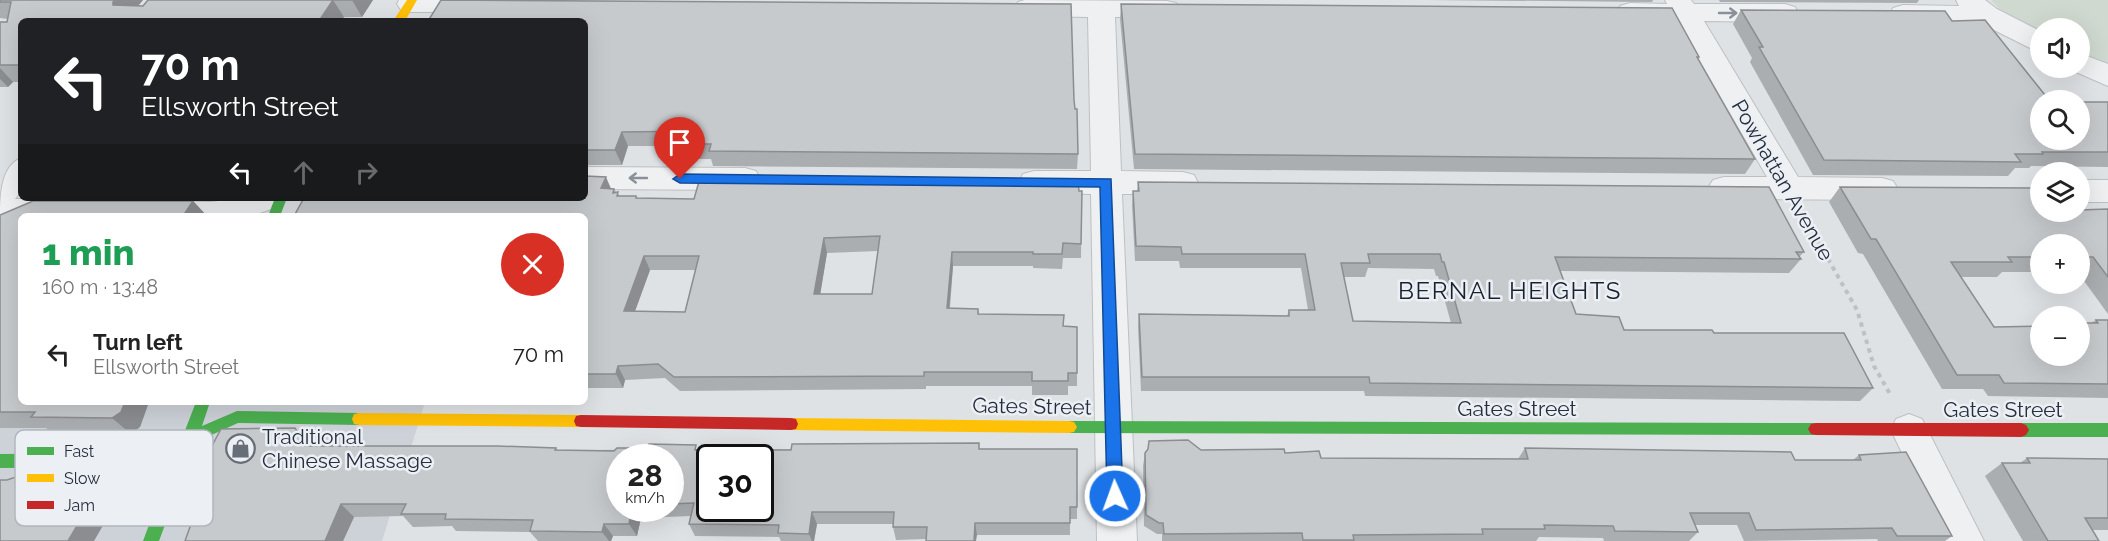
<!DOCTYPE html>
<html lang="en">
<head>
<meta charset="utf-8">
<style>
	body { margin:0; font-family:Raleway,sans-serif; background:#f6f6f6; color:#222; height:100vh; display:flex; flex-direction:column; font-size:22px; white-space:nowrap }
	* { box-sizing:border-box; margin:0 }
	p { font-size:20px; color:#767676 }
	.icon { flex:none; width:33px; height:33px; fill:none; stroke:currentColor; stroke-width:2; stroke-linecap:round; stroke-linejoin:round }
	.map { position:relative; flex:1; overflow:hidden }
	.drawer { position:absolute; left:18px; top:213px; width:570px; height:192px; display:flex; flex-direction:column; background:#fff; border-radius:9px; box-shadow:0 6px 24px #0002 }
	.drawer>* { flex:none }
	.banner { position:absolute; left:18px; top:18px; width:570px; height:183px; border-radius:9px; box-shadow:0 6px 24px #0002; background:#202124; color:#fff; overflow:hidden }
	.tools { position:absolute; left:2030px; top:18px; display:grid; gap:12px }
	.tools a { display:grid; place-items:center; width:60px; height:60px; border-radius:50%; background:#fff; box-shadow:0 6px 24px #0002; font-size:30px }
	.speed { position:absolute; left:606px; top:444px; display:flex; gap:12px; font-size:30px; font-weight:700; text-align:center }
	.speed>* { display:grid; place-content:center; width:78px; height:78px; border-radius:50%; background:#fff; box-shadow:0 6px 24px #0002; line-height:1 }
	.speed small { font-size:15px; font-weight:400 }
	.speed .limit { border:3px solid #111; border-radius:9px; background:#fff; color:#111 }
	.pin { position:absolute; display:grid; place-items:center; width:51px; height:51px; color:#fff; margin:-62px -26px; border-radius:50% 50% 50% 0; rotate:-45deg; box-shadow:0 0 6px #0007 }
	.pin .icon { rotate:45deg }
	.me { position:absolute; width:66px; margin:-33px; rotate:358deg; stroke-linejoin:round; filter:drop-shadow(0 0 4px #0008) }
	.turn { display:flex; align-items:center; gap:21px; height:126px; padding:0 24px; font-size:27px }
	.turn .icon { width:78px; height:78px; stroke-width:2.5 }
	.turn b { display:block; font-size:42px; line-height:51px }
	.lanes { display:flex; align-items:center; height:57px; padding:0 24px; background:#0003; justify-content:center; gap:30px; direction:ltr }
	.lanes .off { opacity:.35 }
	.round { display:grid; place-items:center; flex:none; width:63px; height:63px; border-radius:32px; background:#f6f6f6 }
	.head { display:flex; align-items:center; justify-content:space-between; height:102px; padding:0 24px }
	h1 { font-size:36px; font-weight:800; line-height:45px; color:#1e9e55 }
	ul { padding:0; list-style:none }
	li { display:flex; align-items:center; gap:18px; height:78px; padding:0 24px }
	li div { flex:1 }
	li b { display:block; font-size:22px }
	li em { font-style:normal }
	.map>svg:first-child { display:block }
	.built { fill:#cdd1d8 }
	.green { fill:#d0d9d0 }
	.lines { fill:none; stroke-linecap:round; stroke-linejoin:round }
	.street-casing { stroke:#bdc0c3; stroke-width:2 }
	.path-far1 { stroke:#bfc0c5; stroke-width:3; stroke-dasharray:4 4; stroke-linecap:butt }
	.path { stroke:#bfc0c5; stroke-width:4; stroke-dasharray:4.5 4.5; stroke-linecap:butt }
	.street { fill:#eff0f2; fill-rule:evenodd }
	.fast { fill:#4caf50; fill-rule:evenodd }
	.slow { fill:#ffc107; fill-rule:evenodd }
	.jam { fill:#c62828; fill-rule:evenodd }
	.wall { fill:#abaeb0; fill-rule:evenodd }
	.shaded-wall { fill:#8b8d90 }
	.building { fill:#c7cacd; stroke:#8b8d90; stroke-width:1.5; fill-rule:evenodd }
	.oneway { stroke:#8a9098 }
	.route { fill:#1a73e8; stroke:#114b97; stroke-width:1.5 }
	.labels { text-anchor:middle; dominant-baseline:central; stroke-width:5; stroke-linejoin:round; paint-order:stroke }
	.street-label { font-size:21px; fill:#262f3e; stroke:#ecf0f5 }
	.poi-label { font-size:21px; fill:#262f3e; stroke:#ecf0f5; text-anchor:start }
	.quarter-label { font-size:24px; letter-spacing:1.5px; fill:#18212f; stroke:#ecf0f5 }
	.key { fill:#ecf0f5; stroke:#b1b6be; stroke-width:1.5 }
	.key-label { font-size:16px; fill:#262f3e }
</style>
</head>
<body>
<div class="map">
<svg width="2108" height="541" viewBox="0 0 2108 541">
	<rect width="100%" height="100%" fill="#dfe2e5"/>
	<!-- built -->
	<path class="built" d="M21,394v8h404l-43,139h-382v-113z"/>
	<!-- green -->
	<path class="green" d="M1991,0h117v68l-29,-16v-24h-39v3l-40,-22z"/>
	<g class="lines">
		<defs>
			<g id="street">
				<path d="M399,0h95l2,4 -4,6 -9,2h-73l-9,-2 -4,-6z"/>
				<path d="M1025,0l142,1 9,2 4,6 -4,6 -9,2h-52l6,154 62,1 11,3 4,8 -4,8 -11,3h-61l15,347h-40l-6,-347 -57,-1 -11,-3 -4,-8 4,-8 11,-3h57l-3,-154 -61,-1 -9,-2 -4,-6 4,-6z"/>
				<path d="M1665,0h26l3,4h91l10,3 3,6 -3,6 -10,3 -81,-1 94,156 84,1 11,3 5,8 -5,8 -11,3 -158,-1 -11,-3 -5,-8 5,-8 11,-3h43l-90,-156h-47l-10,-3 -3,-6 3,-6 10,-3 37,1z"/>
				<path d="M1956,0h29l12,9 43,22v20l-10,-3 -48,-24 -79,-1 -10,-3 -3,-6 3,-6 10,-3 56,1z"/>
				<path d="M2079,53l29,11v22l-39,-17 10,-1z"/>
				<path d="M21,158v33l-6,8h42l11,4 5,8 -3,5h-49v6h-21c0,-25 0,-55 21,-64z"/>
				<path d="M585,167l160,1 11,3 4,8 -4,8 -11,3 -160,-1z"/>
				<rect x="2079" y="180" width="29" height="22"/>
				<path d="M233,198h52l-5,8 -29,10h-106l-2,-3 5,-8c28,-9 57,2 85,-7z"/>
				<path d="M1909,414l13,5 62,122h-40l-53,-111 5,-11z"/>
			</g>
		</defs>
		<!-- street casing -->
		<use href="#street" class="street-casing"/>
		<!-- path-far1 -->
		<path class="path-far1" d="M1805,218l15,27"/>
		<!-- path -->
		<path class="path" d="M1819,243l38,67 17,56 16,28"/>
		<!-- street -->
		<use href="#street" class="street"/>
		<!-- fast -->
		<g class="fast">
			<path d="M275,198h12l-7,18h-12z"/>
			<path d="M196,402h14l-8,24 35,-15 122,2 5,1 2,5 -2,5 -5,1 -121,-2 -42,19 -37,99h-16l34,-91 -38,17 -139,1v-14l138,-1 46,-20z"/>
			<path d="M1069,421l747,2 5,1 3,5 -3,5 -5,1 -747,-2 -5,-1 -3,-5 3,-5z"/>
			<path d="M2021,423h87v14h-87l-5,-2 -3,-5 3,-5z"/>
		</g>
		<!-- slow -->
		<g class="slow">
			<path d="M407,0h10l-12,21h-12z"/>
			<path d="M359,413l222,2 5,1 2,5 -2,5 -5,1 -222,-2 -5,-1 -2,-5 2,-5z"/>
			<path d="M791,418l278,3 5,1 3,5 -3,5 -5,1 -278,-3 -5,-1 -2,-5 2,-5z"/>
		</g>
		<!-- jam -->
		<g class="jam">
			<path d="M581,415l210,3 5,1 2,5 -2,5 -5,1 -210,-3 -5,-1 -2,-5 2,-5z"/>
			<path d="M1816,423h205l5,2 3,5 -3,5 -5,2 -205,-2 -5,-1 -3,-5 3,-5z"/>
		</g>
	</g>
	<!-- wall -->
	<g class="wall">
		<path d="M0,0h143l-5,6h5l5,-6h225l-11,17 -341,4v61h-8l-5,5h-8v-65h7l1,-3 -8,-1z"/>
		<path d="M1426,0h227l-1,2z"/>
		<path d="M1719,0h200l-2,3 -197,-1z"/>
		<path d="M1121,4l578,53 -1,2 57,100 -10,15 -611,-5 -14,-150z"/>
		<path d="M1741,10l299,130 68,-38v65l-77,-1 -2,2h-14l-7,8 -195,-1 -63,-113 2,-4 -19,-34z"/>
		<path d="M585,21l489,79 4,54 -1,15 -364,-3 -2,-7h-13l-4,-13h-66l-6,19h-37z"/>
		<path d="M1138,182l666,70 -5,5 2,2 -12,14 -229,-2 16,43 48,16 90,3 159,55 -13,13 -495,-5 -1,-5h-223l-3,-64 1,-13 148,2 2,-6h19l-7,-42h-121l-1,-7h-44l-3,-56 1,-14h4zM1368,268l66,1 2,7h2l13,47 -98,-2 -9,-44h21z"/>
		<path d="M1840,187l200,25 68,-3v105l-29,-40v-30h-39v28h-38l-5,5h-36l33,50 46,29 56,-36h12v78l-120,-2 -5,-7h-41l-79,-135 -5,-1 -29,-51z"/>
		<path d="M611,189h3l2,3 4,4h16l2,2 56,1 388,-8 -1,67h-18l-1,11 -29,-1v-2h-80l-3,42 28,1 1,5 85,12 13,47v13h-9v9h-36v-9h-106v3l-246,2 -15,-13 -40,2 -2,8h-38v-172zM878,251l-6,43h-52l7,-41zM650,270h45l-10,42 -50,-1z"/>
		<path d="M95,198h127l-1,1 -4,2z"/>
		<path d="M193,201l14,15h-186l128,186 -9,25 -9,7 -79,-1 -6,-5h-46v-213z"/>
		<path d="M309,441l2,5 245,2 2,2 422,-1 97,58v12h-7v16h-93l-51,4 -30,1 -3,-13v-3h-76l-3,17h-33l-2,-4 -84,-1 -6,-12 2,-8 -50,2 -4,18h-24l-2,5h-73l-8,-9 -74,-1 -4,-5 -39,1 -10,-11 -49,1 -11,24h-158l17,-47 -5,-4zM670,458v50h-50z"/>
		<path d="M1149,441l52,9 84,3 36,5 197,1 7,-11 270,12h58l6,-5 93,81 -7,5h-67l-1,-2 -133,2 -7,-16h-42l3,7 -9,9h-85l-1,-3 -64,-1 -3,4h-374v-7h-5l-13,-8 -1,-60 2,-13 3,-3z"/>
		<path d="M2027,458l81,1v71h-16l7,11h-76l-38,-65 17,-13h18z"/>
	</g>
	<!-- shaded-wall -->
	<g class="shaded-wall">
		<path d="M115,0h28l-17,20 -13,-15v-3z"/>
		<path d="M333,0l11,17 -3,4h-22z"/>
		<path d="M352,0h21l-11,17z"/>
		<path d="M0,68l13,14 -5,5 -8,-8z"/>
		<path d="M622,132l6,14 -6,19 -7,-15z"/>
		<path d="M606,177l6,14 -11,-3z"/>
		<path d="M214,198h8l-1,1 -4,2z"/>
		<path d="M193,201l14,15h-24z"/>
		<path d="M824,238l3,15 -9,55 -4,-14z"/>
		<path d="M952,252l1,14 -5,56 -1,-14z"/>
		<path d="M644,256l6,14 -20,55 -6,-14z"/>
		<path d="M618,366l7,14 -2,8 -7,-14z"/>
		<path d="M125,402h24l-9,25 -9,7 -19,-16z"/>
		<path d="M295,428l14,13 9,18 -13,-13z"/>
		<path d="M97,477l18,13 -10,32 -11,19h-26z"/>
		<path d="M341,504l13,13 -11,24h-18z"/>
		<path d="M632,508h3l6,10 -4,18 -8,-12z"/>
		<path d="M812,512l5,12 -3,17h-2l-3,-7z"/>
		<path d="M975,523l2,12 -1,6h-2z"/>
		<path d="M604,524l9,12 -2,5h-2l-7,-9z"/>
	</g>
	<!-- building -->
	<g class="building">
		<path d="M0,0h115l-2,2v3l30,1 5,-6h204h-19l-14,21h-298v44h-21v-43h7l4,-20h-11z"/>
		<path d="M441,0l630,4 3,96 1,9h2l1,45 -369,-3 2,-7h-18l4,-13 -75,1 -7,18h-30v-129h-157z"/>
		<path d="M1121,4l551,4 27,49h-2l58,102 -620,-5z"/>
		<path d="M1741,10l204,1 7,10 33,-1 64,80h-9v40h39v-38h29v50h-66l1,2h-28l6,8 -197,-2 -65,-113h4z"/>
		<path d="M585,176l21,1 -5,11 13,1 -1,4 5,-1 -1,4h19v2l58,1 6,-21 378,2 1,11h3l-1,53 -18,-1 -1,11h-29v-2h-81l-5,56 31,1v5l86,1 -1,11 14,1v46h-9v8h-36v-9h-108v4l-250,1 -16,-13 -40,2 -2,8h-31v-158h-291l10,-18h281zM880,236l-8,58h-58l10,-56zM644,256h55l-14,56 -61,-1z"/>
		<path d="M1138,182l631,5 35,65h-8l5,7 -246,-2 21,57 43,3 5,13h88l2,3h130l29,55 -503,-5 -1,-6h-227l-3,-63 150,2v-6h26l-10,-56h-123l-1,-7 -45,-1 -3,-55h6zM1368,254h72l2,8h2l17,61 -108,-2 -12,-58h29z"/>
		<path d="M1840,187l200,1v24h39v-2l29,-1v68l-15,-20h-14v-13h-39v13h-32l4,5h-61l43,65 46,-1v30h39v-33h19l-2,-3h12v64l-104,-1 -5,-8h-42l-81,-136h-5z"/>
		<path d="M33,201h160l-10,15h-162v186h104l-4,10 -9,6 -81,-1 4,-5h-35v-197z"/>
		<path d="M295,428l10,18h192l59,2 -1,2 59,1 3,-3h31l1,-4 47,1 -1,5h96l1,-6 187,-1v6h98v58h-7v16h-95l-1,18h-48l1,-14h-34l1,-15h-82l-3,22 -31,-1 1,-8 -90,-1 5,-21 -24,1v-46h-50v50h12l-3,16h-25l-2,8 -72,-1 3,-11 -88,-1 1,-5h-45l5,-10h-65l-16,37h-140l17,-48 -5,-3 16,-46 8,-15zM710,458h50v50h-50z"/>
		<path d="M1188,440l13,10 83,-1 1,4 34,-2 2,7 207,1 -3,-11 266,4 4,8h66l-2,-5 47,-3 46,84h-55l-5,-8 -136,2 -7,-17h-59l8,19 -83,-1 -2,-5 -69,-1 1,4h-63l1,5 -130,1 1,5h-51l-1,-7 -138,1 -1,-11h-4l-13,-8 -1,-62 3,-4 1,-8z"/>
		<path d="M2027,458l81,1v59h-23l14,23h-51l-46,-78h28z"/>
		<path d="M22,475l75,2 -10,32 -19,32h-68v-61h7z"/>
	</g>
	<!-- one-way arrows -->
	<defs><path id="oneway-shaft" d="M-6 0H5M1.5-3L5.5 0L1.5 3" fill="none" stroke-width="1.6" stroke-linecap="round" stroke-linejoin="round" transform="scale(1.5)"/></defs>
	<g class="oneway">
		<use href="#oneway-shaft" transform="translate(1728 13)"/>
		<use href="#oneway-shaft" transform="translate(638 178) rotate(-180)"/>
	</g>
	<!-- route -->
	<path class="route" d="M680,174l431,5 12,317 -2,5 -6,2 -5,-2 -3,-5 -7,-309 -420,-4 -7,-4z"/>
	<!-- icons -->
	<defs>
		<symbol id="shop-ring" viewBox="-11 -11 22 22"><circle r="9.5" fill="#ecf0f5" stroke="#676e78" stroke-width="1.5"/><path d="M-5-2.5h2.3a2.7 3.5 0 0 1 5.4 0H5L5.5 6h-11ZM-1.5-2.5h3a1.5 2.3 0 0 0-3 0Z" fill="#676e78"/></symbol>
	</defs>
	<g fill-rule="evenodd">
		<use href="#shop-ring" x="224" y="432" width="33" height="33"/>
	</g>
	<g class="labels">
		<!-- street labels -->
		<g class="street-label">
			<text transform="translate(1783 180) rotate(60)">Powhattan Avenue</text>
			<text transform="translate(1032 406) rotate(1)">Gates Street</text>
			<text x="1517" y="408">Gates Street</text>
			<text x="2003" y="409">Gates Street</text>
		</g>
		<!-- poi labels -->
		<g class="poi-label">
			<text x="262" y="436">Traditional<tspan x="262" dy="24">Chinese Massage</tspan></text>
		</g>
		<!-- quarter labels -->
		<g class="quarter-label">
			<text x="1510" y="290">BERNAL HEIGHTS</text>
		</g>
	</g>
	<!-- legend -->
	<rect x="15" y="430" width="198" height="96" rx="9" class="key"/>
	<rect x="27" y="447" width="27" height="8" fill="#4caf50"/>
	<rect x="27" y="474" width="27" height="8" fill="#ffc107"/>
	<rect x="27" y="501" width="27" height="8" fill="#c62828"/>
	<g class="key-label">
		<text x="64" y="457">Fast</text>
		<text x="64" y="484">Slow</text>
		<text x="64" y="511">Jam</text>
	</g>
</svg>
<div class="tools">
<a><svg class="icon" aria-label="sound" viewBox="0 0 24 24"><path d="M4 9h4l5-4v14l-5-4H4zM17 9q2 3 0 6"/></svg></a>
<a><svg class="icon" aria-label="search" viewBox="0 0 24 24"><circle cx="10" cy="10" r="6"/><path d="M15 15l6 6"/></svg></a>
<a><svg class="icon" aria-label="layers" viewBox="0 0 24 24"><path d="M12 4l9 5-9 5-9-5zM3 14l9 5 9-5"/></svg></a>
<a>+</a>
<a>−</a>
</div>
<div class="speed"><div>28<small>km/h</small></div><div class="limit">30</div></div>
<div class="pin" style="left:680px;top:179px;background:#d93025"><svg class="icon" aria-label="arrive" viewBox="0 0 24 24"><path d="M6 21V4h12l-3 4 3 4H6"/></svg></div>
<svg class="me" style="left:1115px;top:496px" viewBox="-20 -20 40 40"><circle r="17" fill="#1a73e8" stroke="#fff" stroke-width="3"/><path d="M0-11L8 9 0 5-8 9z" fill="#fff"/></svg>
<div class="banner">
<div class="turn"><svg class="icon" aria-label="left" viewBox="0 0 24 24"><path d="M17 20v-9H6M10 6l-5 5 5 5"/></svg><div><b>70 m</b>Ellsworth Street</div></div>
<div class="lanes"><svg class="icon" aria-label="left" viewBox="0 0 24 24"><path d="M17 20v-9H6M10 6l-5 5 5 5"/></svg><svg class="icon off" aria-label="ahead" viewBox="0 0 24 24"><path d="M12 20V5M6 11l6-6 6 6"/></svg><svg class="icon off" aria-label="right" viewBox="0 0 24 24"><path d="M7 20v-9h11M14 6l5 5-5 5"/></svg></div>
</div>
<section class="drawer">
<div class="head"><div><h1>1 min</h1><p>160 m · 13:48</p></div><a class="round" style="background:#d93025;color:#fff"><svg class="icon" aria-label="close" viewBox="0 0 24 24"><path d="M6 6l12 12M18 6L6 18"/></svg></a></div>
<ul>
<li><svg class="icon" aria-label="left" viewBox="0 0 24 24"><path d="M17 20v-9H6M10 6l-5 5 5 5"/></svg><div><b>Turn left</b><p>Ellsworth Street</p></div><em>70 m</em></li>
</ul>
</section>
</div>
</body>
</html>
